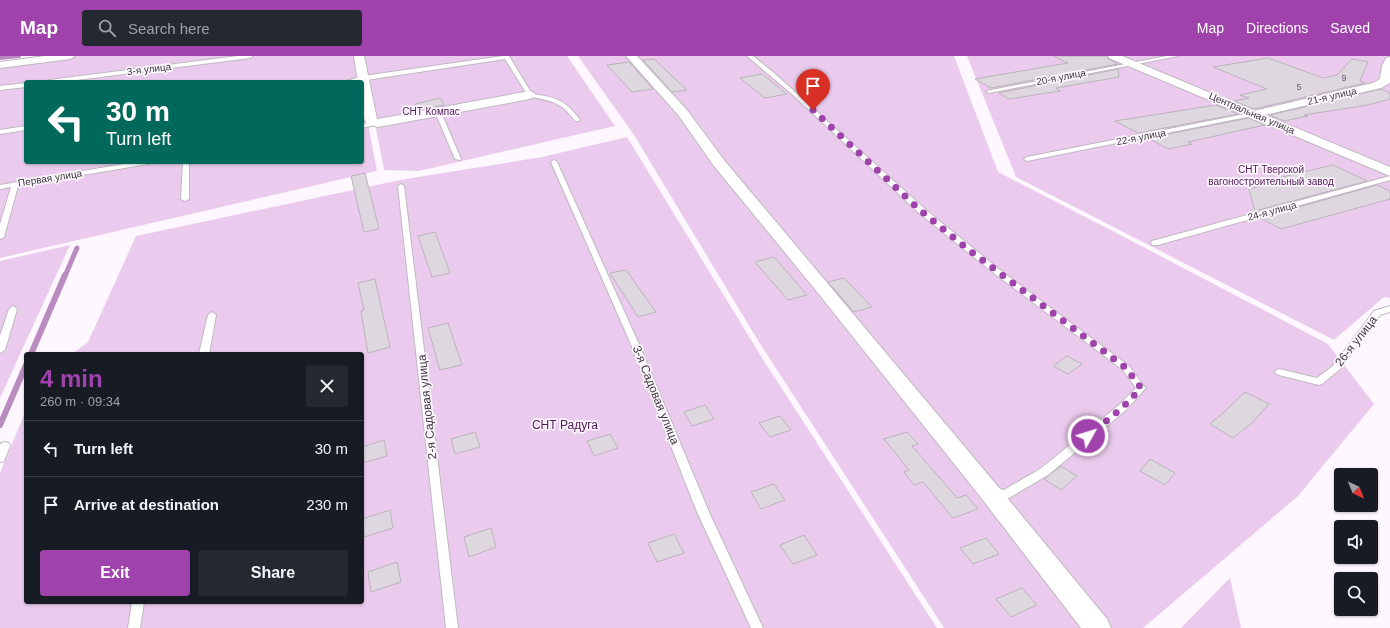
<!DOCTYPE html>
<html lang="en">
<head>
<meta charset="utf-8">
<style>
	body { margin:0; font-family:Helvetica,sans-serif; background:#242831; color:#f1f3f6; height:100vh; display:flex; flex-direction:column; font-size:15px; white-space:nowrap }
	* { box-sizing:border-box; margin:0 }
	p { font-size:13px; color:#9ea1a6 }
	.icon { flex:none; width:22px; height:22px; fill:none; stroke:currentColor; stroke-width:2; stroke-linecap:round; stroke-linejoin:round }
	.map { position:relative; flex:1; overflow:hidden }
	.panel { position:absolute; left:24px; top:296px; width:340px; height:252px; display:flex; flex-direction:column; background:#171b24; border-radius:4px; box-shadow:0 1px 3px #0004 }
	.panel>* { flex:none }
	.guide { position:absolute; left:24px; top:24px; width:340px; height:84px; border-radius:4px; box-shadow:0 1px 3px #0004; background:#00695c; color:#fff; overflow:hidden }
	.needle { width:26px; rotate:137deg }
	.tools { position:absolute; left:1334px; top:412px; display:grid; gap:8px }
	.tools a { display:grid; place-items:center; width:44px; height:44px; border-radius:4px; background:#171b24; box-shadow:0 1px 3px #0004; font-size:20px }
	.pin { position:absolute; display:grid; place-items:center; width:34px; height:34px; color:#fff; margin:-41px -17px; border-radius:50% 50% 50% 0; rotate:-45deg; box-shadow:0 0 4px #0007 }
	.pin .icon { rotate:45deg }
	.me { position:absolute; width:44px; margin:-22px; rotate:51deg; stroke-linejoin:round; filter:drop-shadow(0 0 3px #0008) }
	.turn { display:flex; align-items:center; gap:14px; height:84px; padding:0 16px; font-size:18px }
	.turn .icon { width:52px; height:52px; stroke-width:2.5 }
	.turn b { display:block; font-size:28px; line-height:34px }
	.round { display:grid; place-items:center; flex:none; width:42px; height:42px; border-radius:4px; background:#242831 }
	.head { display:flex; align-items:center; justify-content:space-between; height:68px; padding:0 16px }
	h1 { font-size:24px; font-weight:700; line-height:30px; color:#a042ab }
	.primary-button { display:flex; gap:8px; margin-top:auto; padding:8px 16px }
	.primary-button a { flex:1; height:46px; border-radius:4px; background:#a042ab; color:#fff; font-size:16px; font-weight:700; line-height:46px; text-align:center }
	.primary-button a+a { background:#242831; color:#f1f3f6 }
	ul { padding:0; list-style:none }
	li { display:flex; align-items:center; gap:12px; height:56px; padding:0 16px; border-top:1px solid #363941 }
	li div { flex:1 }
	li b { display:block; font-size:15px }
	li em { font-style:normal }
	header { display:flex; align-items:center; gap:24px; box-sizing:border-box; height:56px; padding:0 20px; background:#a042ab; color:#fff }
	header strong { font-size:19px }
	nav { display:flex; gap:22px; margin-inline-start:auto; font-size:14px }
	.search { width:280px; height:36px; background:#242831; display:flex; align-items:center; gap:10px; box-sizing:border-box; padding:0 14px; border-radius:4px; color:#9ea1a6; font-size:15px }
	.map>svg:first-child { display:block }
	.green { fill:#eacbed }
	.lines { fill:none; stroke-linecap:round; stroke-linejoin:round }
	.stream-far2 { stroke:#ba8bbe; stroke-width:4 }
	.stream-far1 { stroke:#ba8bbe; stroke-width:5 }
	.stream { stroke:#ba8bbe; stroke-width:6 }
	.building { fill:#dfd7e0; stroke:#bbb3bc }
	.service-casing { stroke:#c0b8c1; stroke-width:2 }
	.minor-casing { stroke:#c0b8c1; stroke-width:2 }
	.service { fill:#fff; fill-rule:evenodd }
	.minor { fill:#fff; fill-rule:evenodd }
	.route { stroke:#a042ab; stroke-width:7; stroke-dasharray:0 12.6 }
	.labels { text-anchor:middle; dominant-baseline:central; stroke-width:3.5; stroke-linejoin:round; paint-order:stroke }
	.far-number-label { font-size:9px; fill:#666166 }
	.far-street-label { font-size:10px; fill:#3d3a3d; stroke:#fef7ff }
	.far-park-label { font-size:10px; fill:#511757; stroke:#fef7ff }
	.street-label { font-size:12px; fill:#3d3a3d; stroke:#fef7ff }
	.park-label { font-size:12px; fill:#511757; stroke:#fef7ff }
</style>
</head>
<body>
<header>
<strong>Map</strong>
<div class="search"><svg class="icon" aria-label="search" viewBox="0 0 24 24"><circle cx="10" cy="10" r="6"/><path d="M15 15l6 6"/></svg>Search here</div>
<nav><a>Map</a><a>Directions</a><a>Saved</a></nav>
</header>
<div class="map">
<svg width="1390" height="572" viewBox="0 0 1390 572">
	<rect width="100%" height="100%" fill="#fef7ff"/>
	<!-- green -->
	<g class="green">
		<path d="M63,0h292l5,26h-334v80h336v-70l15,79 -377,87v-194z"/>
		<path d="M362,0h205l48,70 -196,45 -35,-1z"/>
		<path d="M578,0h376l44,116 130,67 200,105 46,60 -76,92 -155,132h-199l-187,-289 -123,-204z"/>
		<path d="M967,0h423v242l-6,-1 -50,43 -318,-163z"/>
		<path d="M627,81l137,224 173,267h-937v-155l26,-63v192h336v-248h-290l16,-12 48,-106 264,-56 142,-23z"/>
		<path d="M70,189l-70,153v-137z"/>
		<path d="M1230,522l11,50h-60z"/>
	</g>
	<g class="lines">
		<!-- stream-far2 -->
		<path class="stream-far2" d="M0,2l19,-2"/>
		<!-- stream-far1 -->
		<path class="stream-far1" d="M65,220l12,-28"/>
		<!-- stream -->
		<g class="stream">
			<path d="M31,298l34,-79"/>
			<path d="M0,369l26,-60"/>
		</g>
	</g>
	<!-- building -->
	<g class="building">
		<path d="M1053,0h54l1,3 10,5 -127,24 -16,-9 93,-16z"/>
		<path d="M1268,2l55,20 14,-3 15,-16 16,3 -8,19 5,2 -111,26 -20,-8 15,-3 -9,-3 27,-6 -54,-22z"/>
		<path d="M654,3l33,31 -15,2 -29,-32z"/>
		<path d="M629,6l24,27 -21,3 -25,-27z"/>
		<path d="M1118,13l1,8 -63,11 4,3 -51,8 -10,-6z"/>
		<path d="M762,18l25,20 -22,4 -25,-20z"/>
		<path d="M1381,33l9,4v6l-22,6 -64,10 4,1 -24,5 -14,-6z"/>
		<path d="M440,42l4,7 -26,5 -3,-6z"/>
		<path d="M1216,49l22,9 -100,19 -23,-12z"/>
		<path d="M1249,62l16,7 -77,17 4,2 -24,5 -20,-11z"/>
		<path d="M1333,109l34,16 -112,30 -6,-22 17,-4 -5,-3z"/>
		<path d="M365,117l14,56 -15,3 -13,-56z"/>
		<path d="M1377,129l13,6v8l-109,30 -21,-11z"/>
		<path d="M435,176l15,41 -18,4 -14,-41z"/>
		<path d="M774,201l33,38 -19,5 -33,-38z"/>
		<path d="M626,214l30,42 -18,5 -28,-44z"/>
		<path d="M844,222l28,29 -18,5 -26,-30z"/>
		<path d="M375,223l15,68 -22,6 -7,-42 3,-1 -6,-27z"/>
		<path d="M448,267l14,42 -22,5 -12,-42z"/>
		<path d="M1067,300l15,8 -14,10 -15,-8z"/>
		<path d="M1245,336l24,12 -17,19 -19,15 -23,-14 13,-11z"/>
		<path d="M705,349l9,14 -22,7 -8,-14z"/>
		<path d="M780,360l11,14 -21,7 -11,-14z"/>
		<path d="M475,376l5,15 -25,7 -4,-15z"/>
		<path d="M907,376l11,12 -6,2 45,52 9,-3 12,14 -25,9 -30,-36 -9,3 -10,-13 5,-2 -25,-31z"/>
		<path d="M610,378l8,14 -24,8 -7,-15z"/>
		<path d="M384,384l3,16 -25,7v-16z"/>
		<path d="M1150,403l25,14 -10,12 -25,-14z"/>
		<path d="M1061,410l16,10 -16,14 -17,-11z"/>
		<path d="M774,428l11,16 -24,9 -10,-17z"/>
		<path d="M390,454l3,18 -29,9 -2,-18z"/>
		<path d="M491,472l5,19 -27,10 -5,-20z"/>
		<path d="M674,478l10,19 -27,9 -9,-19z"/>
		<path d="M804,479l13,20 -24,9 -13,-19z"/>
		<path d="M986,482l13,16 -26,10 -13,-16z"/>
		<path d="M397,506l4,20 -30,10 -3,-20z"/>
		<path d="M1022,532l15,17 -26,12 -15,-18z"/>
	</g>
	<g class="lines">
		<defs>
			<g id="service">
				<path d="M238,0h15l-3,2 -189,24h-15l3,-2z"/>
				<path d="M503,0h6l23,38c23,3 34,6 48,26l-1,1h-4c-14,-20 -24,-20 -47,-25l-23,-37 -152,23h-10l20,-6z"/>
				<path d="M747,0h6l21,17 152,137 74,60 129,96 15,20 2,2 -2,2 -18,20 -78,65 -39,23 -4,1 -15,-5 -2,-3 2,-3 4,-1 10,3 36,-21 78,-63 18,-18 -13,-18 -128,-96 -75,-60 -127,-119z"/>
				<path d="M1167,0h11l-189,37 -3,-2z"/>
				<path d="M26,27v4l-26,3v-4z"/>
				<path d="M436,55l5,1 20,47 -1,1 -5,-1 -20,-47z"/>
				<path d="M1255,56l3,2 -1,1 -230,46 -3,-2 3,-2z"/>
				<path d="M378,65l3,2 -1,1 -18,4v-4z"/>
				<path d="M26,70v4l-26,4v-4z"/>
				<path d="M554,104l3,2 81,180 71,170 54,116h-12l-54,-116 -67,-170 -79,-180z"/>
				<path d="M136,106h15l-3,2 -130,22 -14,51 -4,2v-15l11,-37 -11,2v-4z"/>
				<path d="M183,106h6v37l-4,2 -4,-2z"/>
				<path d="M1390,120v4l-232,65h-6l-1,-2 1,-2z"/>
				<path d="M401,128l3,2 54,442h-12l-48,-442z"/>
				<path d="M13,250l4,3 -12,41 -5,3v-17l9,-27z"/>
				<path d="M1390,250v6l-10,3 -41,55 -17,14 -3,1 -40,-10 -5,-3 5,-3 38,9 16,-12 41,-55z"/>
				<path d="M212,256l4,3 -7,39h-10l9,-39z"/>
				<path d="M5,386l4,1 1,3 -6,15 -4,1v-16l1,-3z"/>
				<path d="M132,546h12l-4,26h-12z"/>
			</g>
			<g id="minor">
				<path d="M45,0h30l-5,3 -70,9v-6z"/>
				<path d="M354,0h10l13,63h1l152,-28 4,2 2,2 -2,2 -4,2 -152,28 -11,-3c-8,-11 -5,-30 -5,-42h-4z"/>
				<path d="M626,0h11l50,54 37,50 271,323 112,136 4,9h-30l-102,-133 -165,-207 -100,-122 -35,-50z"/>
				<path d="M1108,0h14l132,55 119,-28 7,-4 2,-13 4,-8 4,-1v26l-9,5 -116,27 125,52v9l-281,-118z"/>
			</g>
		</defs>
		<!-- service casing -->
		<use href="#service" class="service-casing"/>
		<!-- minor casing -->
		<use href="#minor" class="minor-casing"/>
		<!-- service -->
		<use href="#service" class="service"/>
		<!-- minor -->
		<use href="#minor" class="minor"/>
	</g>
	<g class="lines">
		<!-- route -->
		<path class="route" d="M813,54l108,101 48,39 157,118 15,20 -19,20 -34,28"/>
	</g>
	<g class="labels">
		<!-- far-number labels -->
		<g class="far-number-label">
			<text x="1344" y="22">9</text>
			<text x="1299" y="31">5</text>
		</g>
		<!-- far-street labels -->
		<g class="far-street-label">
			<text transform="translate(149 13) rotate(-7)">3-я улица</text>
			<text transform="translate(1061 21) rotate(-11)">20-я улица</text>
			<text transform="translate(1332 40) rotate(-13)">21-я улица</text>
			<text transform="translate(1252 57) rotate(23)">Центральная улица</text>
			<text transform="translate(1141 81) rotate(-11)">22-я улица</text>
			<text transform="translate(50 122) rotate(-9)">Первая улица</text>
			<text transform="translate(1272 155) rotate(-15)">24-я улица</text>
		</g>
		<!-- far-park labels -->
		<g class="far-park-label">
			<text x="431" y="55">СНТ Компас</text>
			<text x="1271" y="113">СНТ Тверской<tspan x="1271" dy="12">вагоностроительный завод</tspan></text>
		</g>
		<!-- street labels -->
		<g class="street-label">
			<text transform="translate(1356 285) rotate(-52)">26-я улица</text>
			<text transform="translate(656 339) rotate(68)">3-я Садовая улица</text>
			<text transform="translate(427 351) rotate(-96)">2-я Садовая улица</text>
		</g>
		<!-- park labels -->
		<g class="park-label">
			<text x="565" y="369">СНТ Радуга</text>
		</g>
	</g>
</svg>
<div class="tools">
<a><svg class="needle" viewBox="-14 -14 28 28"><path d="M0-13l5 13h-10z" fill="#e53935"/><path d="M0 13l5-13h-10z" fill="#9ea1a6"/></svg></a>
<a><svg class="icon" aria-label="sound" viewBox="0 0 24 24"><path d="M4 9h4l5-4v14l-5-4H4zM17 9q2 3 0 6"/></svg></a>
<a><svg class="icon" aria-label="search" viewBox="0 0 24 24"><circle cx="10" cy="10" r="6"/><path d="M15 15l6 6"/></svg></a>
</div>
<div class="pin" style="left:813px;top:54px;background:#d93025"><svg class="icon" aria-label="arrive" viewBox="0 0 24 24"><path d="M6 21V4h12l-3 4 3 4H6"/></svg></div>
<svg class="me" style="left:1088px;top:380px" viewBox="-20 -20 40 40"><circle r="17" fill="#a042ab" stroke="#fff" stroke-width="3"/><path d="M0-11L8 9 0 5-8 9z" fill="#fff"/></svg>
<div class="guide">
<div class="turn"><svg class="icon" aria-label="left" viewBox="0 0 24 24"><path d="M17 20v-9H6M10 6l-5 5 5 5"/></svg><div><b>30 m</b>Turn left</div></div>
</div>
<section class="panel">
<div class="head"><div><h1>4 min</h1><p>260 m · 09:34</p></div><a class="round"><svg class="icon" aria-label="close" viewBox="0 0 24 24"><path d="M6 6l12 12M18 6L6 18"/></svg></a></div>
<ul>
<li><svg class="icon" aria-label="left" viewBox="0 0 24 24"><path d="M17 20v-9H6M10 6l-5 5 5 5"/></svg><div><b>Turn left</b></div><em>30 m</em></li>
<li><svg class="icon" aria-label="arrive" viewBox="0 0 24 24"><path d="M6 21V4h12l-3 4 3 4H6"/></svg><div><b>Arrive at destination</b></div><em>230 m</em></li>
</ul>
<div class="primary-button"><a>Exit</a><a>Share</a></div>
</section>
</div>
</body>
</html>
